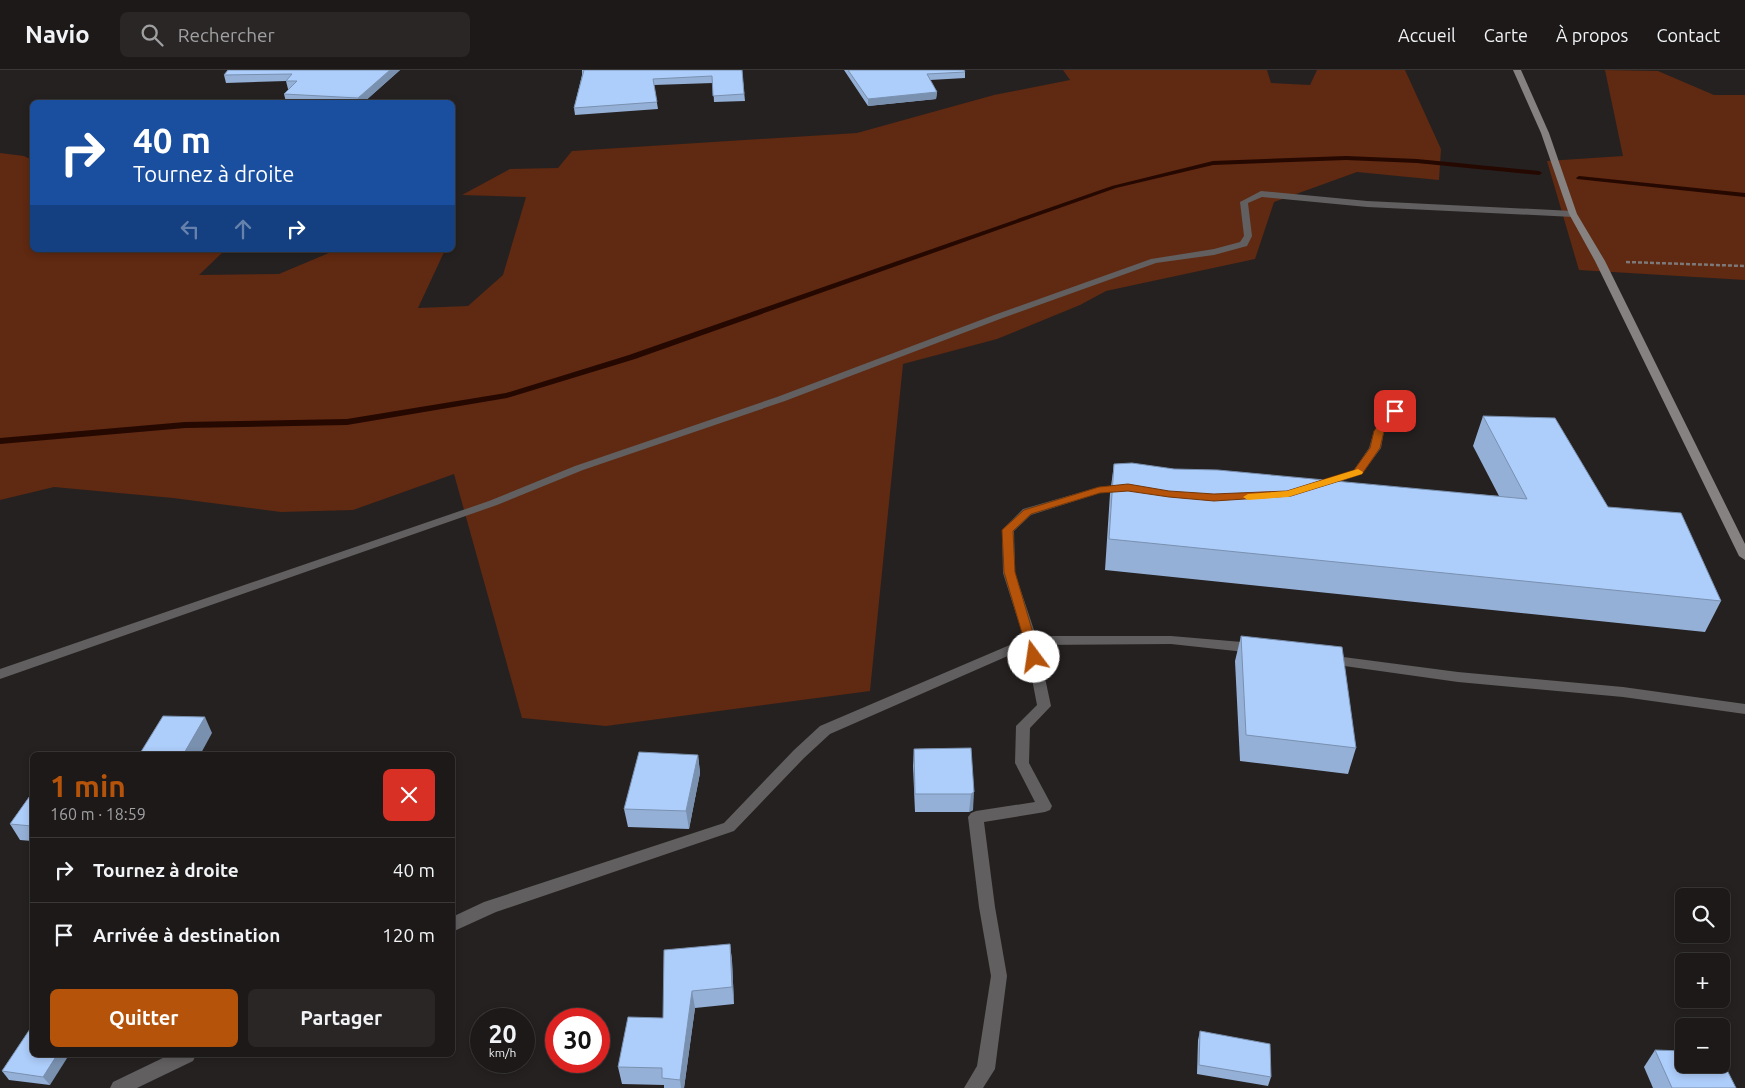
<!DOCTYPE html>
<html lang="fr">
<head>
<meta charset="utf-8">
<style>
	body { margin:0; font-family:Ubuntu,sans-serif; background:#292625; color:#f1f3f6; height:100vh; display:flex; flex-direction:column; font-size:19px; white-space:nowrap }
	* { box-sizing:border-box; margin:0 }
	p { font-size:16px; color:#a0a0a2 }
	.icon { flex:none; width:28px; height:28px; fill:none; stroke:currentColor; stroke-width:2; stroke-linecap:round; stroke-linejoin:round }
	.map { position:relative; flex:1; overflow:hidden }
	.panel { position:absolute; left:30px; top:682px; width:425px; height:305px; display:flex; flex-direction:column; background:#1c1918; border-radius:8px; box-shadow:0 2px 8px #0003,0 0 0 1px #3a3837 }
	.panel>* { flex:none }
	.banner { position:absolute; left:30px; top:30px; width:425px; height:152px; border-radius:8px; box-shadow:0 2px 8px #0003,0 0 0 1px #3a3837; background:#1a4fa0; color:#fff; overflow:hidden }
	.tools { position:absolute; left:1675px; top:818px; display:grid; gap:10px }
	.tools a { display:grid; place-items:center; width:55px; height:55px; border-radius:8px; background:#1c1918; box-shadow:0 2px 8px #0003,0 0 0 1px #3a3837; font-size:25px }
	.speed { position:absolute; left:470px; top:938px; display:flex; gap:10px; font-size:25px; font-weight:700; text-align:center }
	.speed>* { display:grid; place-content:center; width:65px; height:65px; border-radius:50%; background:#1c1918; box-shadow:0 2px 8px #0003,0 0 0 1px #3a3837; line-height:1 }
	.speed small { font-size:12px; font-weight:400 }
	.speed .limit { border:8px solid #d22; background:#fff; color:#111 }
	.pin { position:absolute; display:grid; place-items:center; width:42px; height:42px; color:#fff; margin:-21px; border-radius:10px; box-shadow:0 2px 8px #0006 }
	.me { position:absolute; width:55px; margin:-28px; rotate:346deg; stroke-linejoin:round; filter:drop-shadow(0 0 4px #0008) }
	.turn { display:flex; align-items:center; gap:18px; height:105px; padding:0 20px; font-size:22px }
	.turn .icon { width:65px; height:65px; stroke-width:2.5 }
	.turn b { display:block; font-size:35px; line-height:42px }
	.lanes { display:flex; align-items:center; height:48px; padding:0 20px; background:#0003; justify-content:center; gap:25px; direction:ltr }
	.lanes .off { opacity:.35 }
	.round { display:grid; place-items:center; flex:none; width:52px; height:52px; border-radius:8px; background:#292625 }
	.overview { display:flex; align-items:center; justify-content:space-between; height:85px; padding:0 20px }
	h1 { font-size:30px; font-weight:700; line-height:38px; color:#b45309 }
	.cta { display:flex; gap:10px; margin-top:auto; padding:10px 20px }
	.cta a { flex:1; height:58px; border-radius:8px; background:#b45309; color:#fff; font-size:20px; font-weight:700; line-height:58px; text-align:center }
	.cta a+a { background:#292625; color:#f1f3f6 }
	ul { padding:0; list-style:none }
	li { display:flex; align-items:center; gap:15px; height:65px; padding:0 20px; border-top:1px solid #3a3837 }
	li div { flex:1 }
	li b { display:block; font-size:19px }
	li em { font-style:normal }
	header { display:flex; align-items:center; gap:30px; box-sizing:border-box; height:70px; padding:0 25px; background:#1c1918; border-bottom:1px solid #3a3837 }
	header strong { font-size:24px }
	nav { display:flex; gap:28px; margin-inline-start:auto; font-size:18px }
	.search { width:350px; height:45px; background:#292625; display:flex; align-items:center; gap:12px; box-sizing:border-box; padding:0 18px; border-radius:8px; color:#a0a0a2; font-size:19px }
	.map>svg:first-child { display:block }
	.green { fill:#602911 }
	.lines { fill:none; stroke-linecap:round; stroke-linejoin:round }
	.stream { fill:#250800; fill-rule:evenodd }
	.path { stroke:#7c7978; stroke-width:2.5; stroke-dasharray:4 2; stroke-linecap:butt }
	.street { fill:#615f5f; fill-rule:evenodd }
	.secondary { fill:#858281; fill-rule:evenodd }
	.wall { fill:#95b0d7 }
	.shaded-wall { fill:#7990af }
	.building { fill:#adcdfa; stroke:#7990af }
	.route { fill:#b45309; stroke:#753606 }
	.slow { fill:#f59e0b }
</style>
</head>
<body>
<header>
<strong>Navio</strong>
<div class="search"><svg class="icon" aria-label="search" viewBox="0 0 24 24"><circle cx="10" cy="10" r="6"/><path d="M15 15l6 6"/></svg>Rechercher</div>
<nav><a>Accueil</a><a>Carte</a><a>À propos</a><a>Contact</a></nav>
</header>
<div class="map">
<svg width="1745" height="1018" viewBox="0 0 1745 1018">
	<rect width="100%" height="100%" fill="#252120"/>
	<!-- green -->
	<g class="green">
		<path d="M1063,0h204l4,13 39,2 7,-15h88l36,79 -2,31 -82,-8 -83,30 -19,57 -149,32 -26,14 -83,34 -94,25 -33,327 -264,35 -84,-8 -68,-244 -101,36 -72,2 -108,-14 -119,-11 -54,13v-347l24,3 8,4v90h193l-26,25 80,-1 57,-24h109l-27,58 50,-2 35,-31 23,-78 -64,-2 48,-26 48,-1 14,-17 285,-18 137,-38 76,-15z"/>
		<path d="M1605,0l53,1 56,24h31v185l-166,-10 -32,-109 76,-5z"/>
	</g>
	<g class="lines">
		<!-- stream -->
		<g class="stream">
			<path d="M1346,86l71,3 122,12 3,2 -3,2 -122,-12 -71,-3 -133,5 -97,23 -481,171 -128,39 -160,27 -162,3 -185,16v-6l185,-16 162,-3 159,-26 123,-38 483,-169 101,-25z"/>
			<path d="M1579,106l166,17v4l-168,-18 -1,-1z"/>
		</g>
		<!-- path -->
		<path class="path" d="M1626,192l119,4"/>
		<!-- street -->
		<g class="street">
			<path d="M1261,121l106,10 206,10 4,3 -4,3 -206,-10 -105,-10 -14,6 4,33 -5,10 -33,9 -58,8 -156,56 -215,82 -202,69 -86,35 -497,174v-10l489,-168 86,-35 202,-69 217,-82 157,-56 63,-10 26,-7 4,-6 -4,-34z"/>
			<path d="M1395,338l5,3 -16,20 -3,17 -19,26 -40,14h-8l-2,-2 2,-2 40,-14 15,-22 5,-17 17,-22z"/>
			<path d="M1127,415l6,3 -2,2 -31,3 -69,22 -17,16 1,42 21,63h135l83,7 5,2 2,3 -2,3 -5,2 -83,-9 -133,1 13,61 -21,22 -1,35 23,43 -2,4 -5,2 -61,10 11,85 12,69 -12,93 -12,19h-19l13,-22 14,-90 -12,-69 -11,-90 3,-4 5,-2 59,-9 -20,-39 1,-37 21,-21 -11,-57 -196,86 -26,24 -70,73 -238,81 -44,20v-15l32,-15 240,-79 70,-73 26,-24 204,-87 -21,-66 -1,-43 21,-21 76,-22z"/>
			<path d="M1328,585l130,17 165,15 122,17v10l-122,-17 -165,-15 -135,-19 -2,-3 2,-3z"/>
			<path d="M169,985h27l-3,6 -56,27h-27l3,-6z"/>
		</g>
		<!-- secondary -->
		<path class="secondary" d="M1513,0h8l28,63 28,81 28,47 140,283v16l-6,-4 -144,-295 -26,-47 -28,-81z"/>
	</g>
	<!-- wall -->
	<g class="wall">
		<path d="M228,0h172l-36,32h-78l-2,-8 5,-5h-1l-2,-8 -60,2 -2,-8z"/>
		<path d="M582,0h160l3,31 -31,1 -1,-19 -59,2 4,24 -83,6 -1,-7 8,-33z"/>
		<path d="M844,0h120l1,2v6l-35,2 7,12 -1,7 -68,7z"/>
		<path d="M1483,346l125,91 113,94 -16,31 -600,-62 5,-76 4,-30 385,32 -26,-50z"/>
		<path d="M1241,566l115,112 -8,26 -108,-13 -5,-100z"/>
		<path d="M971,678l2,62 -4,2h-54l-2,-46 1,-17z"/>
		<path d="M698,685l2,18 -11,56 -61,-2 -4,-18z"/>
		<path d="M32,723v48l-12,-1 -10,-16z"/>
		<path d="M730,874l2,17 2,43 -39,4 -11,80h-20v-3l-42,-1 -4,-17z"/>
		<path d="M32,956l18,59 -41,-5 -7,-9z"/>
		<path d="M1200,961l71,46 -3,9 -71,-12 1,-34z"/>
		<path d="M1655,980l81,38h-83l-9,-21z"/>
	</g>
	<!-- shaded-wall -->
	<g class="shaded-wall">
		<path d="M390,0h10l-36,32h-5l-1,-4z"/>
		<path d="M937,22l-1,7 -68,7v-7z"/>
		<path d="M205,647l7,16 -12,22h-17z"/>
		<path d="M698,685l2,18 -11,56 -3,-18z"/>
		<path d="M974,722l-1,18 -4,2 2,-18z"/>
		<path d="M730,874l2,17 2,43 -2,-17z"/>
		<path d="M692,921l3,17 -11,80h-3l-1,-8z"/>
		<path d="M57,985h12l-19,30 -7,-8z"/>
	</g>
	<!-- building -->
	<g class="building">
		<path d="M228,0h162l-32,28 -74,-4 13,-13h-11l6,-7 -68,1z"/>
		<path d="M584,0h158l2,24 -31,2 -1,-20 -59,3 4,23 -83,6z"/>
		<path d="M848,0h116l1,2 -38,2 10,18 -69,7z"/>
		<path d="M1483,346l72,2 53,89 73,6 40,88 -612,-62 5,-75 18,-1 42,6 44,1 309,29z"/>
		<path d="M1241,566l101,11 14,101 -110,-13z"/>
		<path d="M163,646l42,1 -22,38h-44z"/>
		<path d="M971,678l3,44 -3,2h-56l-1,-45z"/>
		<path d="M639,682l59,3 -12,56 -62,-2z"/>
		<path d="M32,723v33l-22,-2z"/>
		<path d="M730,874l2,43 -40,4 -12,89 -18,-2v-10l-44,-1 10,-50 35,1 1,-68z"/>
		<path d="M32,956v29h25l-14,22 -41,-6z"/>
		<path d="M1200,961l70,13 1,33 -72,-12z"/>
		<path d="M1655,980l29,1v13h37v-6l15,30h-64z"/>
	</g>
	<!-- route -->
	<path class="route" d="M1395,338l5,3 -16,20 -4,17 -18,26 -71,22 -77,5 -45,-4 -41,-6 -28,2 -69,21 -18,17 2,41 25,85 -2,3h-8l-26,-88 -2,-42 22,-20 75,-23 29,-3 41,7 45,3 73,-3 67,-21 16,-22 4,-17 18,-22z"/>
	<!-- slow -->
	<path class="slow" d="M1358,399l5,3 -1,2 -74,23 -40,3 -5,-3 5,-3 39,-3z"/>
</svg>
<div class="tools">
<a><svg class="icon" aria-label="search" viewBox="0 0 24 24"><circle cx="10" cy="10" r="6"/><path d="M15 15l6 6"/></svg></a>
<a>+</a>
<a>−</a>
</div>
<div class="speed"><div>20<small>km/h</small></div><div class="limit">30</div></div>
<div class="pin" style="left:1395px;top:341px;background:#d93025"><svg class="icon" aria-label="arrive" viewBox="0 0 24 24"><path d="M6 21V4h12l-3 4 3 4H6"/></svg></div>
<svg class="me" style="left:1034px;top:587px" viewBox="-20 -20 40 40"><circle r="19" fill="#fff"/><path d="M0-13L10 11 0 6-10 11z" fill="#b45309"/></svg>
<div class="banner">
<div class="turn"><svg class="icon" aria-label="right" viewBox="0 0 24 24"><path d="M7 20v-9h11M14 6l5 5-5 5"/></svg><div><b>40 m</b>Tournez à droite</div></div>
<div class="lanes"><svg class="icon off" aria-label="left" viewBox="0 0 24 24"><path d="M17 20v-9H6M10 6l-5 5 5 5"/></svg><svg class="icon off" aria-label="ahead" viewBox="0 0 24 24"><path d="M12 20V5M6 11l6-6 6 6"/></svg><svg class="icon" aria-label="right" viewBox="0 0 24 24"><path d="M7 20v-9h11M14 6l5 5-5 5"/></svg></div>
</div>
<section class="panel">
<div class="overview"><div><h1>1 min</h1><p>160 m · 18:59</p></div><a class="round" style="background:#d93025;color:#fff"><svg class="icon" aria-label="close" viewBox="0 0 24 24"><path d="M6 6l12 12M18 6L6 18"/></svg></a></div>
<ul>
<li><svg class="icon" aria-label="right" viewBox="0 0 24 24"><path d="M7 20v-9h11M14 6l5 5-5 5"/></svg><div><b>Tournez à droite</b></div><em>40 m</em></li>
<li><svg class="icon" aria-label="arrive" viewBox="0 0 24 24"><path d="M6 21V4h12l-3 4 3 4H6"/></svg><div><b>Arrivée à destination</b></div><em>120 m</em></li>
</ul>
<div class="cta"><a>Quitter</a><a>Partager</a></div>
</section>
</div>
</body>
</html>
